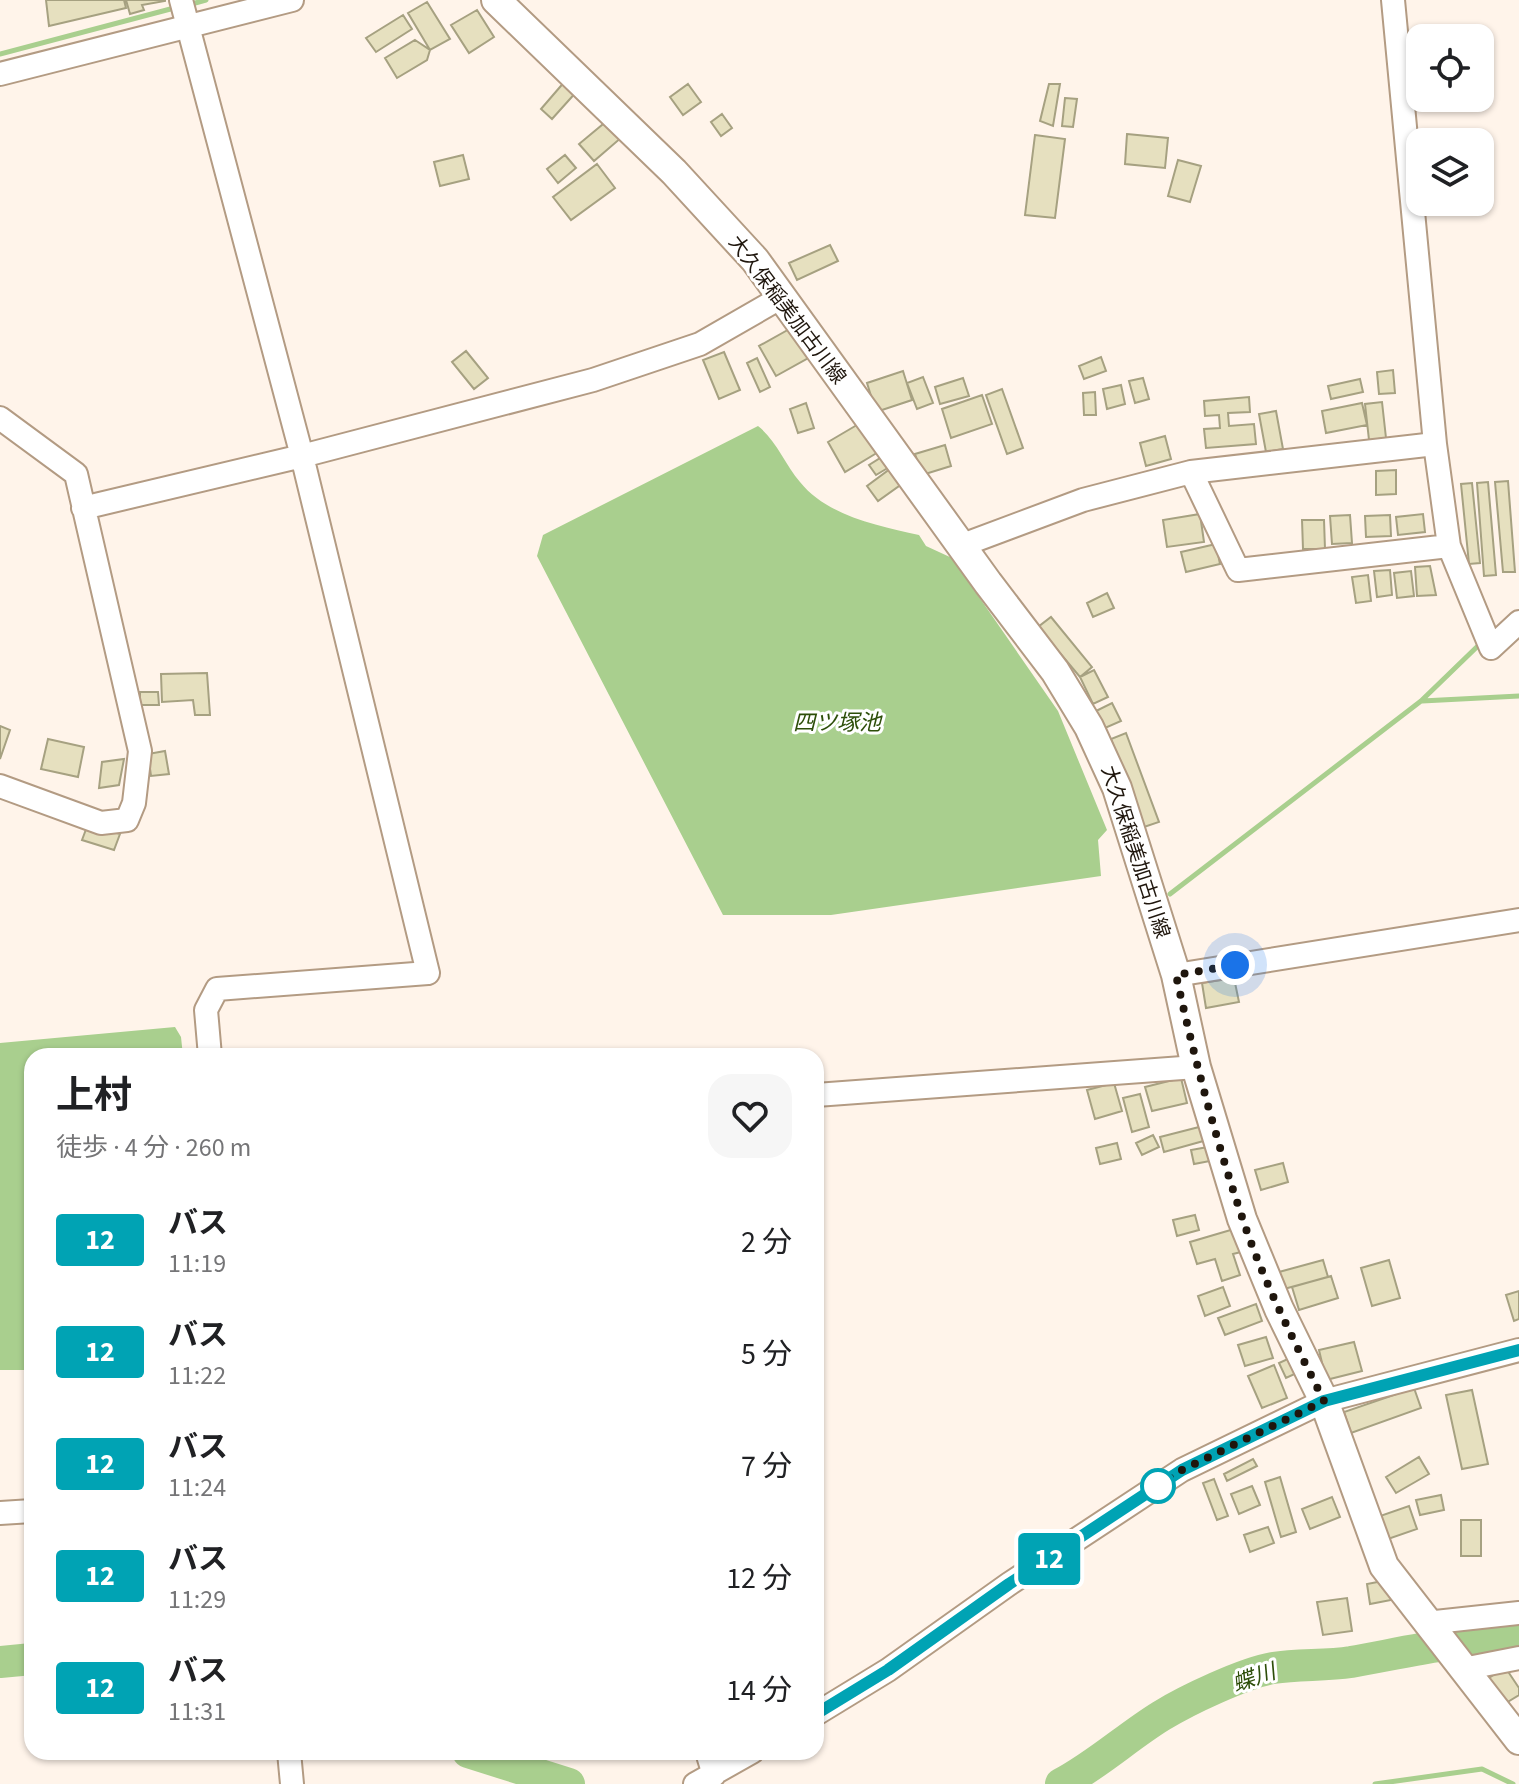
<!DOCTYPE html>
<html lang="ja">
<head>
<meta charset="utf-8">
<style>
	body { margin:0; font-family:"Source Sans 3","Noto Sans JP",sans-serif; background:#f6f6f6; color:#202124; height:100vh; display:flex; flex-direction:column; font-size:30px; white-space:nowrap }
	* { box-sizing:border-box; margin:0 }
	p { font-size:26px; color:#757577 }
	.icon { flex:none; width:44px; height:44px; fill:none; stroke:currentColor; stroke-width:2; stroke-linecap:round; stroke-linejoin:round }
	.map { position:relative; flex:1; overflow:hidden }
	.panel { position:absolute; left:24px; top:1048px; width:800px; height:712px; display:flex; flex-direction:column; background:#fff; border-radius:24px; box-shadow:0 2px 6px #0004 }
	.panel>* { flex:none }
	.badge { padding:0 16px; border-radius:6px; font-size:28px; line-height:52px }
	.controls { position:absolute; left:1406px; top:24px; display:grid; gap:16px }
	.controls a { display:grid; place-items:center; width:88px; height:88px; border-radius:16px; background:#fff; box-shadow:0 2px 6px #0004; font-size:40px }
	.you { position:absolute; width:40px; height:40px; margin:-20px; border:6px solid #fff; border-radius:50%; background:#1a73e8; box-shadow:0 0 0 12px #1a73e833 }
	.map>.badge { position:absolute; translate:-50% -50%; box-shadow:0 0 0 4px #fff }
	.round { display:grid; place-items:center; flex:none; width:84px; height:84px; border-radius:24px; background:#f6f6f6 }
	.overview { display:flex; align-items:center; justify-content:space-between; height:136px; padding:0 32px }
	h1 { font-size:38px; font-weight:700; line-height:60px }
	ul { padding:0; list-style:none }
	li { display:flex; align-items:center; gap:24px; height:112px; padding:0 32px }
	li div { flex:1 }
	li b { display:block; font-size:30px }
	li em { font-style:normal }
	li .badge { min-width:88px; font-weight:700; text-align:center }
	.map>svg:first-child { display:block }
	.water { fill:#a9cf8e }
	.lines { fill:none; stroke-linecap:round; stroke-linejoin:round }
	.stream { stroke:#a9cf8e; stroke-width:5 }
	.river { stroke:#a9cf8e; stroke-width:32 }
	.building { fill:#e6e0bf; stroke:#a6a181; stroke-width:2 }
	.minor-casing { stroke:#b39b83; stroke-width:26 }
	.major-casing { stroke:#b39b83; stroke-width:32 }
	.minor { stroke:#fff; stroke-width:22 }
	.major { stroke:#fff; stroke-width:28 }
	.line-casing { stroke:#fff; stroke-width:18 }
	.line { stroke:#00a3b4; stroke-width:12 }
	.walk { stroke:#1f160d; stroke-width:8; stroke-dasharray:0 14.4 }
	.stop-dot { fill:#fff; stroke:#00a3b4; stroke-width:4 }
	.labels { text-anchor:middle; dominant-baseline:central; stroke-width:6; stroke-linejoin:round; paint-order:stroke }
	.street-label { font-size:20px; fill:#1f160d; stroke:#fff }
	.water-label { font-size:22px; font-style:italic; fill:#2d4e09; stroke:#fff }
</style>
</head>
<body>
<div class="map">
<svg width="1519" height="1784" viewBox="0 0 1519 1784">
	<rect width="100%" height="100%" fill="#fff4ea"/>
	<path class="water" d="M758 426C776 440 785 464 800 482 827 516 879 526 919 535L926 546 952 558 1058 711 1107 830 1098 840 1101 876 831 915H723L537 556 543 535Z
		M175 1027 181 1037 183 1056H32V1370H0V1043Z"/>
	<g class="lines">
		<path class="stream" d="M188 5 206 0
			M0 54 178 7
			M1422 701 1519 696
			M1170 894 1421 701 1483 641
			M1375 1784 1482 1769 1513 1784"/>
		<path class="river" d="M0 1662 32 1659
			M468 1752 569 1784
			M1061 1784C1097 1765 1127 1737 1161 1716 1187 1700 1244 1673 1273 1668 1299 1664 1325 1666 1351 1662 1407 1652 1462 1639 1519 1638"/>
	</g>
	<path class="building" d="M46 0H124L126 8 49 26Z
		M126 0H165V1L142 5 144 10 130 14Z
		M427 2 450 39 430 50 408 13Z
		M477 10 494 37 469 53 451 25Z
		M403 15 412 29 376 52 366 38Z
		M415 40 430 50 427 60 397 78 385 58Z
		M566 80 578 90 552 119 541 109Z
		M688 84 701 102 683 115 670 97Z
		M1049 84H1060L1053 126 1040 121Z
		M1065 98 1077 99 1073 127 1062 126Z
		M722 114 732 128 721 136 711 122Z
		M608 120 622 137 594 161 579 144Z
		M1127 134 1168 138 1165 168 1125 164Z
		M1035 135 1065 139 1055 218 1025 215Z
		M463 155 469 179 440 186 434 162Z
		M565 155 576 168 558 183 547 169Z
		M1178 160 1201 166 1190 202 1168 196Z
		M597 164 615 188 571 220 553 197Z
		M830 245 838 261 797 280 789 263Z
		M793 327 810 357 776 376 759 346Z
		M466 351 488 378 474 389 452 362Z
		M724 352 740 390 719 399 703 360Z
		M1101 357 1106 371 1084 379 1079 366Z
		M757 358 770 387 760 392 747 363Z
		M1393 370 1395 393 1379 394 1377 372Z
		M903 371 912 400 876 412 867 383Z
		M923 377 933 403 917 409 907 383Z
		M963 378 969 396 940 404 935 387Z
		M1143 378 1149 399 1135 403 1129 381Z
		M1360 379 1363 392 1331 399 1328 386Z
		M1121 385 1125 404 1107 409 1103 389Z
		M1002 389 1023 448 1007 454 986 395Z
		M1095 392 1096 415H1084L1083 393Z
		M982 395 992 424 951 438 942 409Z
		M1249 397 1250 412 1228 413 1229 426 1254 424 1256 444 1206 448 1204 429 1220 428 1219 415 1205 416 1204 401Z
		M1382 402 1386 438 1369 440 1365 404Z
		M806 403 814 428 798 433 790 409Z
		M1362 403 1367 425 1326 433 1322 411Z
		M1276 411 1283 449 1266 452 1259 414Z
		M862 422 880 451 845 472 828 442Z
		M1165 436 1171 459 1146 466 1140 443Z
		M945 445 951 466 922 475 915 454Z
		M885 455 891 466 876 475 869 465Z
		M894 466 906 481 878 501 867 486Z
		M1396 470V494L1376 495V471Z
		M1508 481 1515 572H1503L1495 482Z
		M1488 482 1496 575 1484 576 1477 483Z
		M1472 483 1480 563 1469 564 1461 484Z
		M1200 514 1204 542 1167 547 1163 520Z
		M1423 514 1425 532 1398 535 1396 517Z
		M1350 515 1352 543 1332 544 1330 516Z
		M1390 515 1391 536 1366 537 1365 516Z
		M1302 520H1324L1325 549H1303Z
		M1216 544 1220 564 1186 572 1181 552Z
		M1430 566 1436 595 1417 596 1415 567Z
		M1390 570 1392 595 1377 597 1374 571Z
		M1411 571 1414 596 1397 598 1394 573Z
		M1368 575 1371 601 1356 603 1352 577Z
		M1107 593 1114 608 1093 617 1087 603Z
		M1051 617 1092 667 1080 677 1038 627Z
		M1094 670 1108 697 1093 704 1080 677Z
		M207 673 210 715H195L193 700 162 702 161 674Z
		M140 692H158L159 705H140Z
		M1112 703 1121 721 1105 728 1096 711Z
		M0 726 10 730 0 759Z
		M1126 733 1159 822 1144 827 1111 739Z
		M48 739 84 747 78 777 41 769Z
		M165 751 169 774 151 776 148 754Z
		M124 759 119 785 99 788 102 762Z
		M88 824 120 834 114 850 82 840Z
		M1234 978 1239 1002 1206 1008 1202 983Z
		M1181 1078 1187 1103 1152 1111 1145 1087Z
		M1114 1083 1122 1111 1095 1119 1087 1090Z
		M1140 1094 1149 1127 1132 1132 1123 1098Z
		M1203 1126 1207 1140 1164 1152 1160 1137Z
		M1153 1135 1159 1147 1142 1155 1136 1143Z
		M1117 1143 1121 1159 1100 1164 1096 1148Z
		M1208 1147 1210 1161 1194 1164 1191 1150Z
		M1283 1163 1288 1182 1261 1190 1255 1170Z
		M1195 1215 1199 1230 1177 1236 1173 1220Z
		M1234 1229 1241 1252 1233 1254 1240 1275 1222 1281 1215 1259 1197 1264 1190 1242Z
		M1323 1260 1328 1277 1284 1289 1279 1272Z
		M1389 1260 1400 1298 1372 1306 1361 1268Z
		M1331 1276 1338 1298 1299 1310 1292 1287Z
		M1223 1287 1230 1306 1205 1316 1198 1296Z
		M1519 1291V1319L1514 1321 1506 1295Z
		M1256 1304 1262 1321 1225 1335 1218 1318Z
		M1266 1337 1273 1358 1245 1366 1238 1345Z
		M1354 1342 1362 1371 1326 1380 1319 1350Z
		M1292 1357 1299 1372 1286 1378 1279 1363Z
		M1274 1365 1287 1398 1262 1408 1248 1376Z
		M1414 1388 1421 1408 1351 1433 1344 1412Z
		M1472 1390 1488 1464 1462 1469 1446 1395Z
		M1419 1457 1429 1474 1396 1493 1386 1477Z
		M1253 1459 1257 1466 1227 1481 1224 1474Z
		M1280 1477 1296 1532 1281 1537 1265 1482Z
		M1214 1479 1228 1516 1217 1520 1203 1483Z
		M1252 1486 1260 1505 1239 1514 1231 1494Z
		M1441 1495 1444 1510 1420 1515 1416 1500Z
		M1332 1497 1340 1517 1310 1529 1302 1509Z
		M1409 1506 1417 1529 1388 1539 1380 1516Z
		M1461 1520H1481V1556H1461Z
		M1268 1527 1274 1543 1250 1552 1244 1535Z
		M1388 1580 1391 1600 1370 1604 1367 1584Z
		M1347 1598 1352 1631 1323 1635 1317 1602Z
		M1505 1667 1519 1688V1695L1506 1703 1489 1678Z"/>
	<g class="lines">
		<g class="minor-casing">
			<path id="minor" d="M181 0 302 456 428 973 217 989 206 1010 210 1056
				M1393 0 1435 444 1449 546 1491 648 1519 622
				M0 74 292 0
				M0 418 76 474 140 751 134 803 127 820 101 823 0 786
				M1191 472 1238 570 1449 546
				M83 508 302 456 593 380 700 344 780 298
				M960 546 1083 500 1191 472 1435 444
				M1176 975 1519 920
				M816 1095 1196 1067
				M0 1513 32 1511
				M1426 1623 1519 1613
				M1463 1669 1519 1658
				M816 1714 888 1670 1009 1584 1182 1470 1324 1401 1519 1350
				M289 1752 292 1784
				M707 1752 714 1775
				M695 1784 752 1752"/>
		</g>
		<g class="major-casing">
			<path id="major" d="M496 0 674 172 755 260 988 583 1055 671 1089 727 1117 788 1176 975 1196 1067 1242 1219 1279 1309 1324 1401 1384 1566 1519 1740"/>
		</g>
		<use href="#minor" class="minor"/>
		<use href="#major" class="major"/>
	</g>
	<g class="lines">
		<g class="line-casing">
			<path id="line" d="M816 1714 888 1670 1009 1584 1182 1470 1324 1401 1519 1350"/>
		</g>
		<use href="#line" class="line"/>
		<path class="walk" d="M1158 1486 1182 1470 1324 1401C1294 1341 1263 1281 1242 1217 1215 1137 1194 1057 1176 975L1235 965"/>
	</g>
	<circle class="stop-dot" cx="1158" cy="1486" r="16"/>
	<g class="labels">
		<g class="street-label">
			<text transform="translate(787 310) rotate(53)">大久保稲美加古川線</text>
			<text transform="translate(1135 852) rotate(72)">大久保稲美加古川線</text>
		</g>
		<g class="water-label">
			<text x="837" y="723">四ツ塚池</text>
			<text transform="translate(1254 1678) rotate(-19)">蝶川</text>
		</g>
	</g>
</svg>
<div class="controls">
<a><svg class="icon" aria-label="locate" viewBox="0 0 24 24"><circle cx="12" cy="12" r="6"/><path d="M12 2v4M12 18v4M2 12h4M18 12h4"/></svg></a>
<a><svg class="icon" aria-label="layers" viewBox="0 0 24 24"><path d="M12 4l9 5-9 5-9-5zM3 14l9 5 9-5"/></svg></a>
</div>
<div class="you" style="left:1235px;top:965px"></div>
<b class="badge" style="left:1049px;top:1559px;background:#00a3b4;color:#fff">12</b>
<section class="panel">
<div class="overview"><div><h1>上村</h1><p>徒歩 · 4 分 · 260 m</p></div><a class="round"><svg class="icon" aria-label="heart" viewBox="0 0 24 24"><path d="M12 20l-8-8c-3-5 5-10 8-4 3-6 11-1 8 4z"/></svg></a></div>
<ul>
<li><span class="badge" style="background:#00a3b4;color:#fff">12</span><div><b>バス</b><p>11:19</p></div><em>2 分</em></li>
<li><span class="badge" style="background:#00a3b4;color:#fff">12</span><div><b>バス</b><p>11:22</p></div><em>5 分</em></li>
<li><span class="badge" style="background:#00a3b4;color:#fff">12</span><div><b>バス</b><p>11:24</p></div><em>7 分</em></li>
<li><span class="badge" style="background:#00a3b4;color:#fff">12</span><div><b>バス</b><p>11:29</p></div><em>12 分</em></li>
<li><span class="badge" style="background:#00a3b4;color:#fff">12</span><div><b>バス</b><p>11:31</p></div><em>14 分</em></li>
</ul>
</section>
</div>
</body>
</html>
